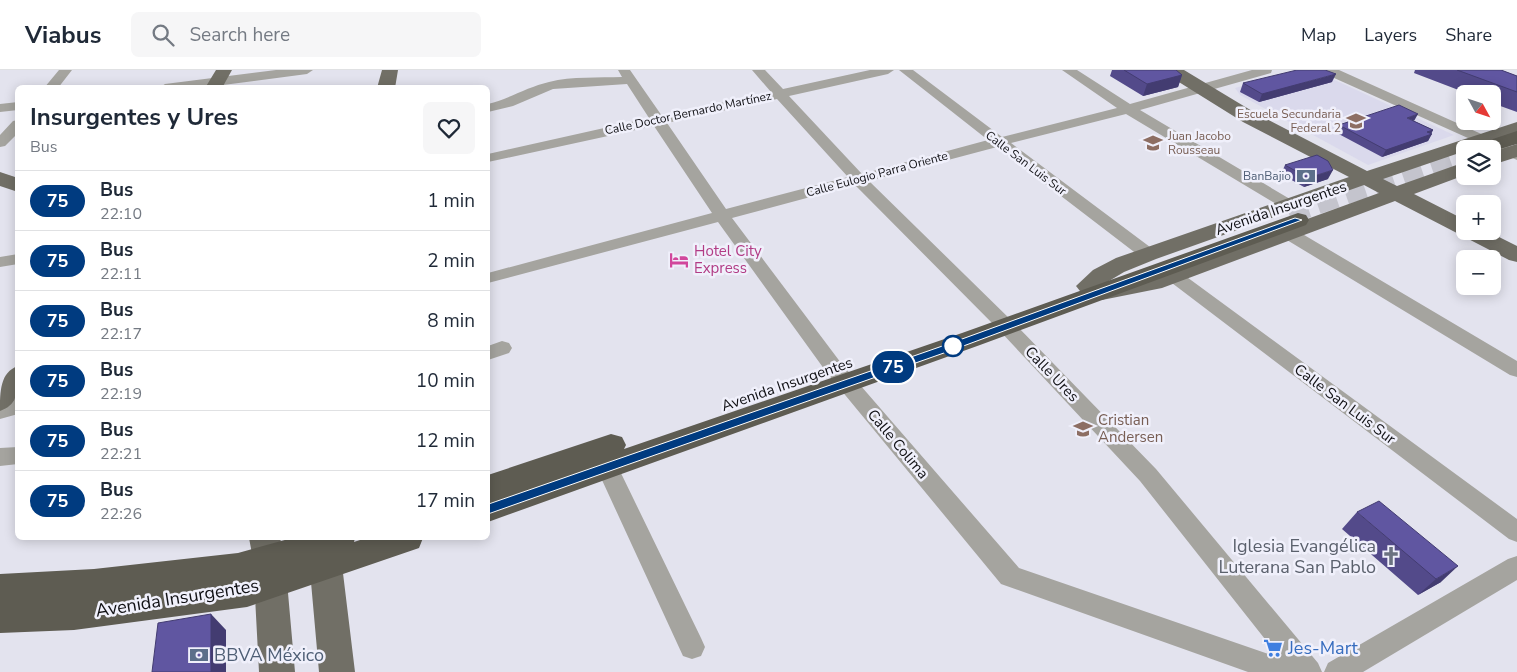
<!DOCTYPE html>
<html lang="en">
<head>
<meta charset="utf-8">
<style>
	body { margin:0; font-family:"Nunito Sans",sans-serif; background:#f6f6f7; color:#1f2937; height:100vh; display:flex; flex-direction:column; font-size:19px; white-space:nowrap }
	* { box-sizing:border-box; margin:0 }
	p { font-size:16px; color:#747a83 }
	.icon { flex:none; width:28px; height:28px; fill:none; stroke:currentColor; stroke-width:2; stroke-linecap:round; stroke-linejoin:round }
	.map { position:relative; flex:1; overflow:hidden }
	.details { position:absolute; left:15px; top:15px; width:475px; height:455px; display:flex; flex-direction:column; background:#fff; border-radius:8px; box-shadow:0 2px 12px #0003 }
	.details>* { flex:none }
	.badge { padding:0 10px; border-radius:16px; font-size:18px; line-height:32px }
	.needle { width:32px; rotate:130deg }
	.tools { position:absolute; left:1456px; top:15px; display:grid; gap:10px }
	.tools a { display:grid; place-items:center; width:45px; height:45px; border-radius:8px; background:#fff; box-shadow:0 2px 12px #0003; font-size:25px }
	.map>.badge { position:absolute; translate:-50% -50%; box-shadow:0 0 0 2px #fff }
	.round { display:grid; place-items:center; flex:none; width:52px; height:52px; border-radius:8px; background:#f6f6f7 }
	.headline { display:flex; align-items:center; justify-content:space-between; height:85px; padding:0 15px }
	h1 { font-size:24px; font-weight:700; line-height:38px }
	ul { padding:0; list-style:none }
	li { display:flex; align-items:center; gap:15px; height:60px; padding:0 15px; border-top:1px solid #e0e1e3 }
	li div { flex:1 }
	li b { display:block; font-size:19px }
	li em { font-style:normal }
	li .badge { min-width:55px; font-weight:700; text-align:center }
	header { display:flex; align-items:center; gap:30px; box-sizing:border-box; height:70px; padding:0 25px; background:#fff; border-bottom:1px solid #e0e1e3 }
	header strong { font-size:24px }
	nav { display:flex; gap:28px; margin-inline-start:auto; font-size:18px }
	.search { width:350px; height:45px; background:#f6f6f7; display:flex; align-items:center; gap:12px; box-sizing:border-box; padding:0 18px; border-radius:8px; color:#747a83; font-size:19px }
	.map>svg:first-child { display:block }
	.built { fill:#dad9ec }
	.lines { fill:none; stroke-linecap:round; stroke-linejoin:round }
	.highway-tunnel { stroke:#c4c4cd; stroke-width:20; stroke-dasharray:20 10; stroke-linecap:butt }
	.minor { fill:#a5a49f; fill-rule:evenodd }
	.major { fill:#716f66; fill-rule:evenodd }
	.highway { fill:#5e5c52; fill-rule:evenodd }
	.wall { fill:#534a8a }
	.shaded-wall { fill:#433c71 }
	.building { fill:#6056a1; stroke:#433c71 }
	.line { fill:#003b80; stroke:#fff }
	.stop-dot { fill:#fff; stroke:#003b80; stroke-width:2.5 }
	.labels { text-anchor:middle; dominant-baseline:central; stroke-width:5; stroke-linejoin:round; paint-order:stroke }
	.far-street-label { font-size:12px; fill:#111115; stroke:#f0f0fb }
	.far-education-label { font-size:12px; fill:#785e54; stroke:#f0f0fb; text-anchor:end }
	.far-service-label { font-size:12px; fill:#4e5e75; stroke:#f0f0fb; text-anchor:end }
	.street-label { font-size:15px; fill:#111115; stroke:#f0f0fb }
	.hotel-label { font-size:15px; fill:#b23c85; stroke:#f0f0fb; text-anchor:start }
	.education-label { font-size:15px; fill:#785e54; stroke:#f0f0fb; text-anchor:start }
	.near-worship-label { font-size:18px; fill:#5b616d; stroke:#f0f0fb; text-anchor:end }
	.near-street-label { font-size:18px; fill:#111115; stroke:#f0f0fb }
	.near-shop-label { font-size:18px; fill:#366cbe; stroke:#f0f0fb; text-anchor:start }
	.near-service-label { font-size:18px; fill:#4e5e75; stroke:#f0f0fb; text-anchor:start }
</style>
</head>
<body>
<header>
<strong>Viabus</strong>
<div class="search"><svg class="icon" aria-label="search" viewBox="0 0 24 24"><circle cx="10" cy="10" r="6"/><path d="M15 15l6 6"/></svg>Search here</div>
<nav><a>Map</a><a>Layers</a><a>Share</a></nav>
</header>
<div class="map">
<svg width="1517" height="602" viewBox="0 0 1517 602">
	<rect width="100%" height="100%" fill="#e3e3ee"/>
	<path class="built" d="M1296 0H1313L1454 65 1368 95 1240 25 1235 18Z"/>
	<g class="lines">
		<path class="highway-tunnel" d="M1289 144 1465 84"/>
		<path class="minor" d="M59 0H72L58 18H44Z
			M276 0H313L307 4 200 18H159L165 14Z
			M618 0H630L662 46 771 22 752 0H765L783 19 870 0H894L888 4 789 26 862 104 988 70 899 0H913L1002 67 1117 38 1062 0H1077L1130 34 1252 0H1272L1271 3 1140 40 1295 132 1297 135 1295 138H1283L1126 44 1011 73 1154 180 1157 184 1154 188 1148 189 1142 188 997 77 869 111 1013 252 1156 399 1318 593 1322 602H1248L1001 514 827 303 718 152 488 213V203L712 143 654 56 488 92V84L649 48 627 14 553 19 513 36 488 42V34C509 29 527 17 549 12 572 6 599 8 622 7ZM777 29 848 107 726 139 667 53ZM855 115 999 260 1140 411 1280 588 1019 498 841 293 732 148Z
			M1322 0H1339L1517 80V90L1323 3Z
			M18 32V40L0 42V34Z
			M18 50V63L5 76 0 77V65L13 51Z
			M1288 158 1294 159 1517 291V307L1510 305 1282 167 1280 163 1282 159Z
			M18 184V194L0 197V187Z
			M1174 200 1180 202 1517 449V472L1509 469 1168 210 1165 206 1168 202Z
			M502 271 509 273 512 278 509 283 488 290V276Z
			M18 328V344L0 349V333Z
			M18 377V394L0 396V378Z
			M607 388 615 391 618 397 701 568 705 577 701 586 692 589 683 586 596 397 599 391Z
			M1517 486V510L1363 602H1324L1328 593 1508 489Z"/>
		<path class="major" d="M216 0H232L222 18H205Z
			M382 0H398L395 18H377Z
			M1164 0H1184L1257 44 1367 101 1517 52V64L1473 79H1465V81L1383 109 1397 116 1465 92V105L1414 124 1465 150V161H1487L1517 176V192L1509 190 1395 131 1162 218 1102 230 1094 227 1091 223 1080 221 1076 216 1093 200 1116 188 1349 107 1243 52 1166 4ZM1364 115 1379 123 1150 206 1104 214 1124 202 1156 189Z
			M1517 74V87L1492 95V82Z
			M0 102 18 108V122L0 116Z
			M18 296C18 315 21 334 0 341 0 322 0 302 18 296Z
			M249 468H280L285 489 295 602H259L253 489Z
			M287 468H317L337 485 342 495 355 602H319L310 501 294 488Z"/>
		<path class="highway" d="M1517 61V74L1500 79 1493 77 1490 73 1493 69Z
			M1298 143 1306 145 1309 150 1306 155 980 275 488 452V405L611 364 622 367 626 375 624 379 962 263Z
			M292 468H355L354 472 366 468H423L419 478 247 537 74 560 0 563V504L94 499 238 483Z"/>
	</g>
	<path class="wall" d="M1112 0H1176L1182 5 1178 17 1143 26 1110 6Z
		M1415 0H1501L1517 6V42L1492 33V24H1469L1414 3Z
		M1332 12 1259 32 1240 22 1243 13Z
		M1414 51 1433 60 1428 71 1382 87 1335 62 1339 55Z
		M1285 95 1328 109 1304 117 1281 104Z
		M1357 442 1441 512 1418 525 1342 459Z"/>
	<path class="shaded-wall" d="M1336 4 1332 12 1259 32 1262 24Z
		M1182 5 1178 17 1143 26 1147 14Z
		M1418 44 1414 51 1407 48Z
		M1433 60 1430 65 1432 64 1428 71 1382 87 1386 80Z
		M1333 100 1328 109 1304 117 1308 108Z
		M1458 496 1441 512 1418 525 1436 509Z
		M211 544 226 560V602H211Z"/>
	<path class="building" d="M1124 0H1176L1182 5 1147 14Z
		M1297 0H1325L1336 4 1262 24 1243 13Z
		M1457 0H1501L1517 6V22Z
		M1399 35 1418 44 1407 48 1433 60 1427 62 1432 64 1386 80 1339 55Z
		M1317 85 1328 91 1333 100 1308 108 1285 95Z
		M1379 431 1458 496 1436 509 1357 442Z
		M211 544V602H152L158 553Z"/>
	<path class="line" d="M1295 148 1302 150 958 278 488 444 482 439 483 436 951 273Z"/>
	<defs>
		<g id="school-bare" transform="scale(1.5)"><path d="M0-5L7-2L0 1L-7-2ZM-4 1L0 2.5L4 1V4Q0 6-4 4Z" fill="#8d6e63" stroke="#f0f0fb" stroke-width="2.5" paint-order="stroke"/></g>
		<g id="bank-bare" transform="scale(1.5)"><path d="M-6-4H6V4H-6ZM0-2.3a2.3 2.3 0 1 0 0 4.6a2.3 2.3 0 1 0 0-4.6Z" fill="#5c6f8a" stroke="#f0f0fb" stroke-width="2.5" paint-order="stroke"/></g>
		<g id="hotel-bare" transform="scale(1.5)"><path d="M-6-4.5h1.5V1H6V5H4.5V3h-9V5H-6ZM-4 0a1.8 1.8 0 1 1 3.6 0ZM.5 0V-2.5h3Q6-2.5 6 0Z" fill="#d1479c" stroke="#f0f0fb" stroke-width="2.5" paint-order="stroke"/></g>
		<g id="church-bare" transform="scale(1.5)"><path d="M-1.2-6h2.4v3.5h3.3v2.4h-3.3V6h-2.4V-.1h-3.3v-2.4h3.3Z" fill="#6b7280" stroke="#f0f0fb" stroke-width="2.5" paint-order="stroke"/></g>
		<g id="supermarket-bare" transform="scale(1.5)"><path d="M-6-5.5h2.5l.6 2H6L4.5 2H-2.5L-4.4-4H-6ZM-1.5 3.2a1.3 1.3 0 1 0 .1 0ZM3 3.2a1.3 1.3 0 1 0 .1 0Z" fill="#3f7fe0" stroke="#f0f0fb" stroke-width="2.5" paint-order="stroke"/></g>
	</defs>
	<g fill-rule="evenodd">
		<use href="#school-bare" x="1356" y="51"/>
		<use href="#school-bare" x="1153" y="73"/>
		<use href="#bank-bare" x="1306" y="106"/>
		<use href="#hotel-bare" x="679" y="190"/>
		<use href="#school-bare" x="1083" y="359"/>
		<use href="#church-bare" x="1391" y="486"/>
		<use href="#supermarket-bare" x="1273" y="578"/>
		<use href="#bank-bare" x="199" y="585"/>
	</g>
	<circle class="stop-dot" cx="953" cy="276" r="10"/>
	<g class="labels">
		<g class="far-street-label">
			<text transform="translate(688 43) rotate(-12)">Calle Doctor Bernardo Martínez</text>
			<text transform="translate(1026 93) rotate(37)">Calle San Luis Sur</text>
			<text transform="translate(877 104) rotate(-15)">Calle Eulogio Parra Oriente</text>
		</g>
		<g class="far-education-label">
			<text x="1341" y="44">Escuela Secundaria<tspan x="1341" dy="14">Federal 2</tspan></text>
			<text x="1168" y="66" text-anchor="start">Juan Jacobo<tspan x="1168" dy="14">Rousseau</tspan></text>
		</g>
		<g class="far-service-label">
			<text x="1291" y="106">BanBajio</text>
		</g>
		<g class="street-label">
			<text transform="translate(1281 138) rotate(-19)">Avenida Insurgentes</text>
			<text transform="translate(1052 304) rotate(46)">Calle Ures</text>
			<text transform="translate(787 314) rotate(-19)">Avenida Insurgentes</text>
			<text transform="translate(1345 334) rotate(37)">Calle San Luis Sur</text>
			<text transform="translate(898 374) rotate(50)">Calle Colima</text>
		</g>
		<g class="hotel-label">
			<text x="694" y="181">Hotel City<tspan x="694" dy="17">Express</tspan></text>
		</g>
		<g class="education-label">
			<text x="1098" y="350">Cristian<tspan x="1098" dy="17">Andersen</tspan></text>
		</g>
		<g class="near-worship-label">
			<text x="1376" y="476">Iglesia Evangélica<tspan x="1376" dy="21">Luterana San Pablo</tspan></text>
		</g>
		<g class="near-street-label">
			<text transform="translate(177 528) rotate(-9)">Avenida Insurgentes</text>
		</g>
		<g class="near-shop-label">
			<text x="1288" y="578">Jes-Mart</text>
		</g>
		<g class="near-service-label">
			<text x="214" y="585">BBVA México</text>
		</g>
	</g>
</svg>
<div class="tools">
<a><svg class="needle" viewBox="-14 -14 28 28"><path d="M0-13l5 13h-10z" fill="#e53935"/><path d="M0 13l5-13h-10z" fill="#747a83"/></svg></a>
<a><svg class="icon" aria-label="layers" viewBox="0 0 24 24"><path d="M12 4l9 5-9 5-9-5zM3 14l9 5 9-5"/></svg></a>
<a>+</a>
<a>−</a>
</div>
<b class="badge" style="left:893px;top:297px;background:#003b80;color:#fff">75</b>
<section class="details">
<div class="headline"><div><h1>Insurgentes y Ures</h1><p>Bus</p></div><a class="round"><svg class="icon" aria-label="heart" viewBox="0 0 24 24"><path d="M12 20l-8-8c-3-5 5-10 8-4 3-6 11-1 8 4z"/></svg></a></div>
<ul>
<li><span class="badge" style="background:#003b80;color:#fff">75</span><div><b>Bus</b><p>22:10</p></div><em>1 min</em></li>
<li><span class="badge" style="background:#003b80;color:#fff">75</span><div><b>Bus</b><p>22:11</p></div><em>2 min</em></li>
<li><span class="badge" style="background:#003b80;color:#fff">75</span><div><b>Bus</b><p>22:17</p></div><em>8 min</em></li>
<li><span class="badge" style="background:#003b80;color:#fff">75</span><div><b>Bus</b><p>22:19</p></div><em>10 min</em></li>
<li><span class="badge" style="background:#003b80;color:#fff">75</span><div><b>Bus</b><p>22:21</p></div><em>12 min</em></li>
<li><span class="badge" style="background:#003b80;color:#fff">75</span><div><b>Bus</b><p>22:26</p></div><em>17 min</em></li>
</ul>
</section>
</div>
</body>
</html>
